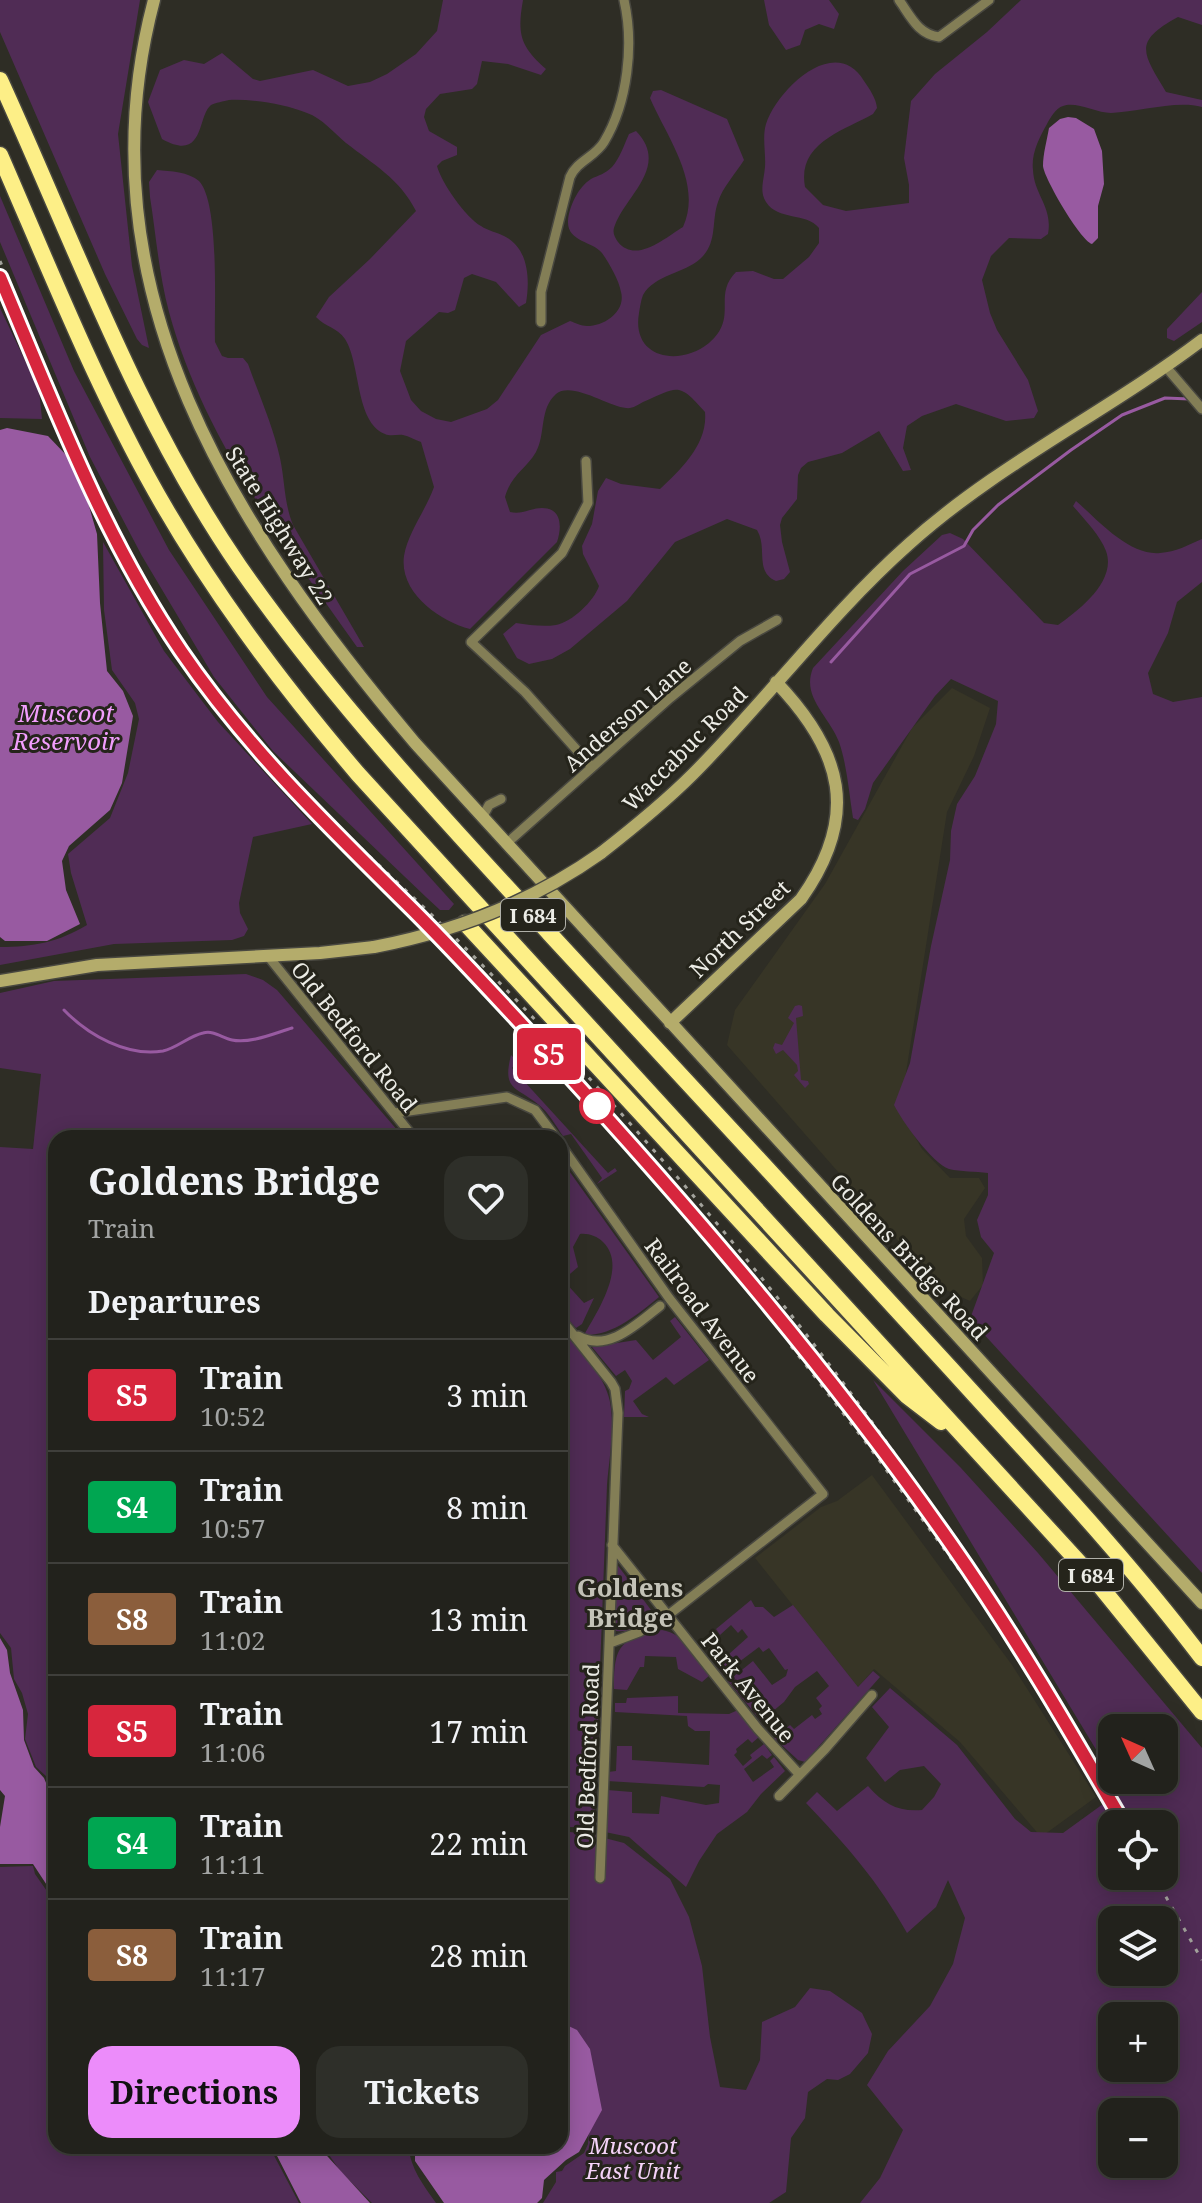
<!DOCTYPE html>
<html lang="en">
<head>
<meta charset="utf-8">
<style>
	body { margin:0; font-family:"Noto Serif",serif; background:#2e2f29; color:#f1f3f6; height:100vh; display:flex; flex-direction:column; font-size:30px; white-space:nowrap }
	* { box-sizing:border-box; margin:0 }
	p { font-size:26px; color:#a2a4a3 }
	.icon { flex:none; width:44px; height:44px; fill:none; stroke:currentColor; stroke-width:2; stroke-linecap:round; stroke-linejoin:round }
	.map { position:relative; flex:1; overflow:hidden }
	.sheet { position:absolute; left:48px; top:1130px; width:520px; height:1024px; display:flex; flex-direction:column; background:#22221c; border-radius:24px; box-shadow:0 4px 20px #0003,0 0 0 2px #3f3f3b }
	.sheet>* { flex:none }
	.badge { padding:0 16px; border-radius:6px; font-size:28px; line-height:52px }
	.needle { width:52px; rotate:315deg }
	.tools { position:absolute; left:1098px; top:1714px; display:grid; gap:16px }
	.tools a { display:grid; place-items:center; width:80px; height:80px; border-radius:16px; background:#22221c; box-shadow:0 4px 20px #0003,0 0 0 2px #3f3f3b; font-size:40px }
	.map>.badge { position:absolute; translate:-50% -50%; box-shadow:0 0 0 4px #fff }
	h2 { padding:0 40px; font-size:30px; line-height:72px }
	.round { display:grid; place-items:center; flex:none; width:84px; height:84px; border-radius:24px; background:#2e2f29 }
	.summary { display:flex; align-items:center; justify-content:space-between; height:136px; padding:0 40px }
	h1 { font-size:38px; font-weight:700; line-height:60px }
	.button { display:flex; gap:16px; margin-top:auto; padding:16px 40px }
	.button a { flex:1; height:92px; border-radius:24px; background:#ec8cfa; color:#111; font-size:32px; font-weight:700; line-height:92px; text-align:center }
	.button a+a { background:#2e2f29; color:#f1f3f6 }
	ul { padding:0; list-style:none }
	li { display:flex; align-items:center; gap:24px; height:112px; padding:0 40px; border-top:2px solid #3f3f3b }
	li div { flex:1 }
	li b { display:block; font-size:30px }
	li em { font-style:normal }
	li .badge { min-width:88px; font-weight:700; text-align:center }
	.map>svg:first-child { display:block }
	.built { fill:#373526 }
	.green { fill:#502c55; fill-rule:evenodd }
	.water { fill:#985aa1 }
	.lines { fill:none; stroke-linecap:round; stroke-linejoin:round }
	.stream { stroke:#985aa1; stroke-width:3 }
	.minor-casing { stroke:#494840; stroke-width:12 }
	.secondary-casing { stroke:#494840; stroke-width:15 }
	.motorway-casing { stroke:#494840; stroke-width:19 }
	.minor { stroke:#837e56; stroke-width:9 }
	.secondary { stroke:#b4ac6b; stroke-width:12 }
	.motorway { stroke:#fdef87; stroke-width:16 }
	.rail { stroke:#a3a39c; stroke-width:3; stroke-dasharray:4 8; stroke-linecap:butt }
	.secondary-bridge-casing { stroke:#494840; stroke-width:15; stroke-linecap:butt }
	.secondary-bridge { stroke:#b4ac6b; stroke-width:12 }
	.line-casing { stroke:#fff; stroke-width:18 }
	.line { stroke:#d7263d; stroke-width:12 }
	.stop-dot { fill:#fff; stroke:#d7263d; stroke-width:4 }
	.labels { text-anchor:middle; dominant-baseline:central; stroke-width:6; stroke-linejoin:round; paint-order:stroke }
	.shield { fill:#25241b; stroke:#b0b0a9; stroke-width:2 }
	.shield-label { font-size:20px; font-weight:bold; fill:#ecece6 }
	.street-label { font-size:22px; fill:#ecece6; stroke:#25241b }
	.park-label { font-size:22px; font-style:italic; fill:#f5d3f9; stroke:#25241b }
	.water-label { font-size:24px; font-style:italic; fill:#f29efd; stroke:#25241b }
	.quarter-label { font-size:26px; font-weight:bold; fill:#c4c3b8; stroke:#25241b }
</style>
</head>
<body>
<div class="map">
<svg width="1202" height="2203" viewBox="0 0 1202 2203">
	<rect width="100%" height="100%" fill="#2e2d25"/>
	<path class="built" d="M952 688 990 708 974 756 947 812 900 1111 922 1149 950 1178H979L985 1188 964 1219 966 1236 982 1258 983 1285 970 1301 946 1290 902 1245 727 1045 735 1010 825 884 912 728Z
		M872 1475 1012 1665 1096 1797 1041 1837 960 1742 874 1669 858 1687 755 1558 821 1507 837 1501Z"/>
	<path class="green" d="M0 0H140L118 134 132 266 149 348 142 345 137 339 105 274 0 32Z
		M443 0H523C517 34 520 46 546 69L541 75 508 64 482 61 477 84 472 89 440 94 426 109 424 117 429 131 457 147V155L442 161 437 166C441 182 466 218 481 226 488 231 497 232 504 236 529 248 530 280 526 303L519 307 496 282 472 274 464 278 455 310 448 313 439 312 406 341 400 371 411 400 421 411 436 419 451 422 487 409 498 400 541 335 570 321C576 323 581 326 587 326 605 326 626 311 621 292 619 280 609 263 602 253 593 241 567 242 568 221 569 207 578 187 591 179 599 175 605 174 612 167 620 158 624 145 629 134L636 131C670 166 626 195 615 225 612 232 614 236 618 242 636 264 665 238 683 227 703 183 666 136 650 98L653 91 661 90 727 119 744 160C736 173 722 188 718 202 711 222 718 243 700 259 685 273 654 275 643 295 641 300 640 307 639 313 631 359 680 367 709 343 739 317 712 296 736 272L753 271 774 279H783L809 257 819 243V228C806 212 778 221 766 202 759 191 764 180 765 167 766 153 762 137 766 124 777 90 835 33 864 81 870 90 876 98 877 108L873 114C843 131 797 143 805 187L823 205 846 211 909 203V185L904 158 911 101 935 74 987 32 1021 0H1202V25L1178 17C1132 42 1143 53 1166 92L1202 100V107C1176 100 1139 112 1111 113 1096 113 1076 101 1063 106 1056 108 1050 118 1047 124 1039 138 1031 154 1033 170 1034 195 1053 207 1048 234L1041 239 1009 238 991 256 982 280 990 313 997 330 1028 380 1038 411 1034 418 1006 421 956 404 922 416 907 426 903 448 911 470 903 471 879 431 842 453 808 462 801 468 798 475 797 499 782 518 780 525 782 542 790 572 784 579 776 581C754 571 768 548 757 530L727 519 675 542 627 601 570 649 552 659 529 664 517 658 503 634 516 623C529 625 543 627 556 625 572 622 594 601 599 586L583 554 582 546 592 524 598 491 606 478 621 484 660 489C681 469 708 444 705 412 678 381 678 387 643 402 638 405 632 409 626 408 609 407 572 381 556 394 539 409 546 434 536 452 526 469 511 475 505 497L510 512C522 515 531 508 542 508 562 508 562 527 557 542L470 629C440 621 399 593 404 556 408 532 426 510 434 487L421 442C415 440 409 436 403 435 397 434 391 437 385 434 355 422 361 364 345 339 337 327 325 327 316 317L329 297 370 259 416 211C400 179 373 164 346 143 334 133 322 118 307 113 284 104 254 99 229 100 224 101 215 103 211 105 197 116 205 163 162 139L148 102 160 70 184 60 204 64 222 53 253 79 260 81 313 70 348 86 370 82 387 74 416 54 437 31Z
		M764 0H829L839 14 834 29 819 24 805 30 800 45 786 50 769 25Z
		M157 170C170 171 189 172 199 181 220 203 214 310 215 342L222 356 228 358H243L248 364C259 395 273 426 280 458 285 481 284 503 293 525L364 647H357C285 545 202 435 169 312 159 275 156 235 150 197L149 182Z
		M0 196 74 371 169 550 267 697 454 904 449 910H440L426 897 273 751 214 677 142 556 90 457 0 242Z
		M1202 292V322L1174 341 1167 338V329Z
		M0 308 39 390 42 419 0 418Z
		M1076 501C1098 520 1129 556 1160 553 1176 552 1188 545 1202 539V582L1177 602 1168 633 1148 673 1153 694 1173 702 1202 697V1573L970 1319 994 1253 981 1237 977 1220 988 1195V1173C975 1171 961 1172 949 1169 932 1163 902 1121 894 1105L910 1063 931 946 950 860 951 831 957 804 975 776 996 724 998 701 951 679 935 696 873 783 865 809 858 820 853 818C849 793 847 765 839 742 829 716 801 697 813 668L903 571 942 535 950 533 963 539 1044 623 1058 625C1079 610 1117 581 1106 551 1100 535 1084 519 1073 506Z
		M103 542 164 651 218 722 312 824 253 837 239 903 240 913 248 929 244 936 232 940 114 944 0 965V947C33 947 59 942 87 925L71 873 68 854 110 818 128 773 139 719 135 703 112 670 104 610Z
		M246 974 263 980 277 990 404 1138H56V1798L47 1777 36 1767 25 1739 28 1714 22 1693 14 1679 11 1648 0 1633V1147L33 1149 41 1074 0 1068V993L54 981Z
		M799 1005 802 1006 803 1016 796 1018 801 1080 808 1081 809 1084 805 1088 794 1075 798 1071 797 1065 783 1050 776 1054 773 1048 775 1043 782 1045 794 1023 788 1018 795 1006Z
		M511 1055 517 1061 512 1068 608 1173 615 1168 617 1171 597 1184 602 1178 571 1134 563 1136C556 1126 549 1113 539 1105 516 1086 502 1091 511 1055Z
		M562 1161 659 1297C638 1314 613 1336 584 1335 597 1312 628 1266 603 1242 597 1236 588 1233 580 1234L573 1247 578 1267 563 1280 584 1303 594 1298 582 1324 576 1328 560 1310V1216L570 1207 560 1190Z
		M675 1317 709 1360 674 1385 666 1377 633 1401 642 1414 649 1417H624L625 1391 629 1389 632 1381 625 1370 616 1376 592 1347 636 1340 653 1360 681 1337 670 1321Z
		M560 1328C577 1349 605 1374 610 1402 615 1428 609 1459 607 1485L594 1827H560Z
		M873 1380 961 1468 1038 1553 1202 1748V2203H860L880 2178 903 2130 867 2085 888 2051 930 2006 953 1964 965 1918 948 1880 936 1907 907 1933C878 1881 847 1846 806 1803L817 1792 837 1811 868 1786C884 1804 898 1812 922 1810L934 1797 941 1784 924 1766 900 1770 885 1782 866 1758 889 1727 872 1707 890 1688 957 1745 1015 1819 1031 1832 1063 1833 1121 1791 1114 1780H1164V1728H1112V1776ZM1112 1824H1164V1876H1112ZM1164 1920V1972H1112V1920ZM1112 2016H1164V2068H1112ZM1112 2112H1164V2164H1112Z
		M616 1563 654 1614C646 1626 630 1633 616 1631Z
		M751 1600 755 1607H763L774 1617 793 1605 858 1687 873 1671 880 1677 805 1762 798 1760 774 1738 790 1725 794 1729 812 1715 815 1719 822 1714 819 1709 822 1706 816 1698 829 1686 817 1671 795 1687 784 1702 761 1721 728 1681 753 1661 772 1685 786 1676 788 1669 785 1670 769 1648 763 1652 759 1647 723 1674 710 1657 722 1646 729 1654 748 1637 742 1629 738 1633 731 1625 720 1635 716 1629Z
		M662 1630C685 1634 697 1657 710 1675L702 1682 678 1669 676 1657 645 1656 644 1667H640L627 1690 614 1689C614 1646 619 1639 662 1630Z
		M678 1696V1713L729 1714 738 1710 759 1737 752 1743 748 1739 736 1749 737 1752 734 1755 743 1766 752 1758 750 1755 764 1744 772 1755 767 1759 762 1755 744 1769 753 1782 774 1767 770 1761 774 1757 785 1771 761 1794 747 1812 717 1834 699 1861 686 1887 629 1837 605 1832 607 1790 632 1792V1813L659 1814 661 1796 706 1805 719 1803 720 1785 708 1784 704 1787 607 1781 608 1772 616 1771 617 1746H632V1760L709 1765 710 1731H695L688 1726 687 1716 615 1712V1703H626L627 1698Z
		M560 1831 589 1834 624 1843 670 1879 689 1917 702 1966 710 2037 720 2087 746 2090 760 2060 762 2022 795 2007 810 1988 830 1991 862 2013 872 2034 868 2053 850 2074 838 2080 827 2079 808 2092 805 2118 791 2138 786 2192 769 2203H543L556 2182V2172L562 2171 565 2166 584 2153 588 2144 589 2125 567 2062 560 2022Z
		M33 1866 35 1874 56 1904V2146H269L299 2203H0V1867Z
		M323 2146H408C411 2169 423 2185 436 2203H372L340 2171Z"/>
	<path class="water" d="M1068 117 1076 118 1094 129 1102 151 1104 184 1098 206V238L1092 244C1080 240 1044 178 1043 166 1043 154 1047 140 1049 128L1060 119Z
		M7 428 48 436 69 458 85 492 97 534 100 603 107 671 123 691 133 716 122 783 110 810 69 846 62 861 66 890 80 924 47 941H5L0 937V430Z
		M0 1638 7 1650 10 1673 23 1710 24 1740 34 1767 44 1778 56 1807V1899L33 1864H0V1827L5 1796 0 1790Z
		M560 2022 577 2030 590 2049 602 2110 579 2152 566 2160 544 2180 542 2198 537 2203H444L415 2161V2146H560Z
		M272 2146H318L370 2203H301Z"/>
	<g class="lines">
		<path class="stream" d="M831 662 910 574 964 546 973 530 998 505 1071 450 1122 415 1165 398 1190 399
			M64 1010C88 1035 127 1057 163 1051 177 1048 189 1036 203 1033 214 1030 222 1038 232 1040 250 1044 275 1033 292 1028"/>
		<g class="minor-casing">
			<path id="minor" d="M899 0C911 17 918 34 939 37L989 0
				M541 322V292L570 177C577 161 595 157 604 142 628 102 634 44 624 0
				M1166 367 1202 409
				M586 461 588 503 562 553 471 642 525 692 592 767
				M482 818 489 805 501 799
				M506 844 670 698 740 641 777 620
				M268 956 414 1138
				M395 1113 507 1097 535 1110 556 1138
				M560 1144 669 1298 823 1494 667 1616 639 1632 610 1643
				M560 1318 611 1382 615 1389 618 1413 600 1878
				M578 1336C608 1353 637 1324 660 1306
				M612 1545 758 1729 799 1774
				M779 1796 825 1749 872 1695"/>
		</g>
		<g class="secondary-casing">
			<path id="secondary" d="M154 0C77 290 236 531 415 743L1202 1603
				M601 853C633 828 664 803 693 774 767 700 830 614 909 544 998 464 1107 412 1202 340
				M0 981 97 965 320 953 374 947
				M670 1023 801 899C860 816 843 752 776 682"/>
		</g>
		<g class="motorway-casing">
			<path id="motorway" d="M0 80C75 244 136 416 239 566 331 698 441 816 550 934 684 1079 819 1224 952 1370 1037 1464 1125 1556 1202 1658
				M0 155C47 263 91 373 147 476 206 584 279 681 358 774L1096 1581 1202 1712
				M465 923 827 1315 907 1396 941 1422"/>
		</g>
		<use href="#minor" class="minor"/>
		<use href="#secondary" class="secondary"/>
		<use href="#motorway" class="motorway"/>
		<path class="rail" d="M0 261C63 411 121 565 220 696 283 780 362 848 437 920 519 1000 596 1084 671 1170 847 1371 998 1592 1131 1824
			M468 967 618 1130 758 1293
			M791 1346 871 1449 996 1620
			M1154 1876 1202 1960"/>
		<g class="secondary-bridge-casing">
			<path id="secondary-bridge" d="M374 947C457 931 532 902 601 853"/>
		</g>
		<use href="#secondary-bridge" class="secondary-bridge"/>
	</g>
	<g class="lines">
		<g class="line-casing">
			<path id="line" d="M0 277C54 405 103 536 181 651 247 748 330 828 413 910 463 960 511 1013 559 1065 698 1217 833 1375 951 1544 1014 1634 1069 1729 1124 1824"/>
		</g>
		<use href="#line" class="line"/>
	</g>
	<circle class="stop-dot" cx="597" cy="1106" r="16"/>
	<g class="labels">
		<g class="shield">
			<rect x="501" y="899" width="64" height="32" rx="6"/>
			<rect x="1059" y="1559" width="64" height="32" rx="6"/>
		</g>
		<g class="shield-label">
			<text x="533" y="915">I 684</text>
			<text x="1091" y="1575">I 684</text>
		</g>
		<g class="street-label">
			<text transform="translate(280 525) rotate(58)">State Highway 22</text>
			<text transform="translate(627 714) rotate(-41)">Anderson Lane</text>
			<text transform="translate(684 748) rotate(-45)">Waccabuc Road</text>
			<text transform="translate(739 928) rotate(-44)">North Street</text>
			<text transform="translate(355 1036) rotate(51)">Old Bedford Road</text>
			<text transform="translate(910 1256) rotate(47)">Goldens Bridge Road</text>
			<text transform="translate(703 1310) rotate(53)">Railroad Avenue</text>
			<text transform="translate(749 1687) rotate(51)">Park Avenue</text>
			<text transform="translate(587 1756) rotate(-88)">Old Bedford Road</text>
		</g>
		<g class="park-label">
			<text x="633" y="2145">Muscoot<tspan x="633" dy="25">East Unit</tspan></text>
		</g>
		<g class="water-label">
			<text x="66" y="712">Muscoot<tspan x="66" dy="28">Reservoir</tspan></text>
		</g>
		<g class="quarter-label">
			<text x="630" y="1587">Goldens<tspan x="630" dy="30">Bridge</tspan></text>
		</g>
	</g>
</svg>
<div class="tools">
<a><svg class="needle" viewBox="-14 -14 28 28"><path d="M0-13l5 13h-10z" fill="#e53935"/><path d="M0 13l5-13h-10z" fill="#a2a4a3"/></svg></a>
<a><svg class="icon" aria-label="locate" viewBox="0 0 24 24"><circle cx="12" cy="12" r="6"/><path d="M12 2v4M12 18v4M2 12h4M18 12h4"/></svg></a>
<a><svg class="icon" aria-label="layers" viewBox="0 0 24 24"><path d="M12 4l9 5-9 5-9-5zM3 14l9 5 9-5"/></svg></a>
<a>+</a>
<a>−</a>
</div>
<b class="badge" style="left:549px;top:1054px;background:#d7263d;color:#fff">S5</b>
<section class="sheet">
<div class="summary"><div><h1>Goldens Bridge</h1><p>Train</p></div><a class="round"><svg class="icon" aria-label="heart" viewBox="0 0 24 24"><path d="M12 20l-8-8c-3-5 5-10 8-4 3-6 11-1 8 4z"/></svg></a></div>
<h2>Departures</h2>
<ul>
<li><span class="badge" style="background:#d7263d;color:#fff">S5</span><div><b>Train</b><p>10:52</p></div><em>3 min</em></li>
<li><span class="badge" style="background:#00a651;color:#fff">S4</span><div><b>Train</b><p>10:57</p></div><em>8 min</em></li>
<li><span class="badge" style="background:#8b5e3c;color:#fff">S8</span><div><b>Train</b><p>11:02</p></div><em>13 min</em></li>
<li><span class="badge" style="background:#d7263d;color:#fff">S5</span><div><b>Train</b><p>11:06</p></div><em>17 min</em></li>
<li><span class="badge" style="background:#00a651;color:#fff">S4</span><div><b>Train</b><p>11:11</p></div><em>22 min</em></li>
<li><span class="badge" style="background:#8b5e3c;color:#fff">S8</span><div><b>Train</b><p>11:17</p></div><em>28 min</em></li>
</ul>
<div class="button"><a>Directions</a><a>Tickets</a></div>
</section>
</div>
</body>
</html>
